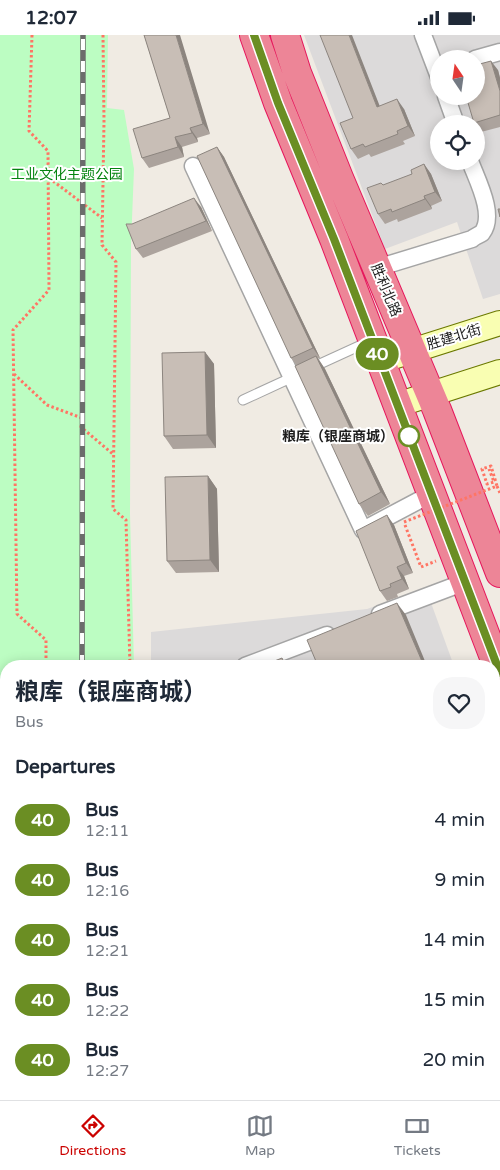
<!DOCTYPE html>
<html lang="en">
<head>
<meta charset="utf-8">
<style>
	body { margin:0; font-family:"Varela Round","Noto Sans SC",sans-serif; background:#f6f6f7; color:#1f2937; height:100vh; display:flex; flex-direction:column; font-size:19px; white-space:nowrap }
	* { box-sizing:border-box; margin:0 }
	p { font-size:16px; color:#747a83 }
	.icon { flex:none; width:28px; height:28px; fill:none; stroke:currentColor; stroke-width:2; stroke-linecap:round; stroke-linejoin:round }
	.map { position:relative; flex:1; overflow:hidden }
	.drawer { position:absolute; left:0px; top:625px; width:500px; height:440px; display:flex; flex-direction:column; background:#fff; border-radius:20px 20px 0 0; box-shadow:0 2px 12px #0003 }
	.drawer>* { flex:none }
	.badge { padding:0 10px; border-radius:16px; font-size:18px; line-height:32px }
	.needle { width:32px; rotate:347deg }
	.tools { position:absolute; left:430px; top:15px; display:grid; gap:10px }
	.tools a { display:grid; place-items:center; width:55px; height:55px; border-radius:50%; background:#fff; box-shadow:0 2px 12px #0003; font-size:25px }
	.map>.badge { position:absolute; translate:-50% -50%; box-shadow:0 0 0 2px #fff }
	h2 { padding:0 15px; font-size:19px; line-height:45px }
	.round { display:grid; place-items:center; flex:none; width:52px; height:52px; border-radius:20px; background:#f6f6f7 }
	.head { display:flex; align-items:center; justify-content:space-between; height:85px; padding:0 15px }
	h1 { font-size:24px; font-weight:700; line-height:38px }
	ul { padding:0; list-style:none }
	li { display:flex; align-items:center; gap:15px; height:60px; padding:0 15px }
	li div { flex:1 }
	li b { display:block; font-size:19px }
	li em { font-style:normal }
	li .badge { min-width:55px; font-weight:700; text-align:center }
	.status { display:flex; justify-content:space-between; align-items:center; height:35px; padding:0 25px; background:#fff; direction:ltr }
	.status svg { height:14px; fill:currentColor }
	.tab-bar { display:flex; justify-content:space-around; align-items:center; height:70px; border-top:1px solid #e0e1e3; background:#fff; font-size:14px; color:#747a83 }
	.tab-bar a { display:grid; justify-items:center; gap:2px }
	.tab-bar .current { color:#cb0200 }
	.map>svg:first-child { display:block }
	.residential { fill:#dcdada; fill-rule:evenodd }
	.park { fill:#bcfdc2 }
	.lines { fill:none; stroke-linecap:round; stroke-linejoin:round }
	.lane-casing { stroke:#a5a5a5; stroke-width:11 }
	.street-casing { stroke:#a5a5a5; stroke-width:19 }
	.secondary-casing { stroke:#6b7900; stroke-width:26 }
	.highway-casing { stroke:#e6175c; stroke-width:30 }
	.path { stroke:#ff7564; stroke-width:3; stroke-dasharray:2.5 2.5; stroke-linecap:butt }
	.lane { stroke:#fff; stroke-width:9 }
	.street { stroke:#fff; stroke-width:16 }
	.secondary { stroke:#f9feb2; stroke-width:24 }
	.highway { stroke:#ed8597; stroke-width:28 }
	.rail-casing { stroke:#6c6c6c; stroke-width:5.5 }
	.rail { stroke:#fff; stroke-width:4; stroke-dasharray:11; stroke-linecap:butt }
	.path-bridge { stroke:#ff7564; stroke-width:3; stroke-dasharray:2.5 2.5; stroke-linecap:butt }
	.wall { fill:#aca39d }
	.shaded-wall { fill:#8c857f }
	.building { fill:#c8beb6; stroke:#8c857f }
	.line-casing { stroke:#fff; stroke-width:11 }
	.line { stroke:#6b8e23; stroke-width:8 }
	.stop-dot { fill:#fff; stroke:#6b8e23; stroke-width:2.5 }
	.labels { text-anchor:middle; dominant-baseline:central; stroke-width:4; stroke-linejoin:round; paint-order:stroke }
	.park-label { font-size:14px; fill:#04840f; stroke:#fff }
	.street-label { font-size:14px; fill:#1e1e1e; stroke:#fff }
	.stop-label { font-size:14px; font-weight:bold; fill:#1e1e1e; stroke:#fff; text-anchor:end }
</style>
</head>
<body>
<div class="status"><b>12:07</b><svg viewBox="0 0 49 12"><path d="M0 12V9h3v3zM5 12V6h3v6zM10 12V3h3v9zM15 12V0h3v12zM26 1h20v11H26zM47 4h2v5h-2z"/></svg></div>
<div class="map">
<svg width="500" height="1065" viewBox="0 0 500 1065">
	<rect width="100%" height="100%" fill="#f0ebe3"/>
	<path class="residential" d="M304 0H500V259L483 264 457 187 385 214ZM439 24H476V61H439ZM439 89H476V126H439Z
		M426 554 454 631H151V597L367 574Z
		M494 744 500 761V1065H156V1059H494Z"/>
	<path class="park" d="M0 0H108L107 73 124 75 134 134 131 209 130 479 134 631H6V1059H146V1065H0Z"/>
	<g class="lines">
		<g class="lane-casing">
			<path id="lane" d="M311 333 370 306
				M243 365 295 341"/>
		</g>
		<g class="street-casing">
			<path id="street" d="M423 0 439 42
				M475 24 500 17
				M446 61 456 89
				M193 131 363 495 431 459
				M377 233 472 204C474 202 479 200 482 198 496 180 477 145 470 126
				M380 579 465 547
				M245 631 327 600
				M172 1059V1065"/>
		</g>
		<g class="secondary-casing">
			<path id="secondary" d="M380 326 500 288
				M397 370 500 337"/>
		</g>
		<g class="highway-casing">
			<path id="highway" d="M254 0 278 68 334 204 500 638
				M285 0 297 38 339 143 437 375 500 538"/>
		</g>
		<path class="path" d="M32 0 29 96 48 116 49 255 13 295 17 579 46 605V631
			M103 0 104 86 102 210 116 227 113 474 126 485 130 631
			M49 143 102 183
			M14 339 47 370 82 383 81 392 114 420
			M497 451 500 458
			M405 490 421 532 436 526
			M0 831 6 825
			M135 1059V1065"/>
		<use href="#lane" class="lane"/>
		<use href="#street" class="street"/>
		<use href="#secondary" class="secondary"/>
		<use href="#highway" class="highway"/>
		<g class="rail-casing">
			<path id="rail" d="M82 631 83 0"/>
		</g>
		<use href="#rail" class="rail"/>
		<path class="path-bridge" d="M404 487 497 451 491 431 482 434 487 449 494 447 489 434"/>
	</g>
	<path class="wall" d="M144 0 210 99 197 103 198 107 182 112 184 122 149 133 142 123 170 83Z
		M498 35 500 43V92L481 97 476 91V89H475L474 88Z
		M380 71 404 74 415 101 403 106 405 109 371 122 369 119 358 124 351 114Z
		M217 112 224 122 320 323H318L325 334 390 469 368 481 359 469 297 331 291 323Z
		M424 129 431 139 442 166 431 171 432 174 398 187 397 184 385 189 378 179 412 139Z
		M201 172 212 196 143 223 136 214 132 189Z
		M205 317 214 329 216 413 173 414 164 401Z
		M208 441 217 454 219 537 176 538 167 526Z
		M394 490 413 538 404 541 409 554 397 559 398 562 387 566 380 556Z
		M494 1034 496 1038 500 1047V1065H379L494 1059Z"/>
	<path class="shaded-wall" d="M176 0H180L210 99 203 89Z
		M349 0H352L384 82 377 72Z
		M491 26 498 35 500 43V56Z
		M397 64 404 74 415 101 408 91Z
		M190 93 197 103 198 107 192 98Z
		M175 102 182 112 184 122 178 112Z
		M217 112 224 122 320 323 313 313Z
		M424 129 431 139 442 166 435 157Z
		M424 161 431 171 432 174 425 164Z
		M194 163 201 172 212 196 206 186Z
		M205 317 214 329 216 413 207 400Z
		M316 321 325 334 390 469 381 457Z
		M208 441 217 454 219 537 210 525Z
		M387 480 394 490 413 538 406 528Z
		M397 532 404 541 409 554 402 544Z
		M397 568 406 580 427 631H424Z
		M494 1034 496 1038 500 1047V1058L494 1042Z"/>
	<path class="building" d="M144 0H176L203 89 190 93 192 98 175 102 178 112 142 123 133 94 170 83Z
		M320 0H349L377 72 397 64 408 91 397 96 398 99 365 112 363 109 351 114 340 88 353 83Z
		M491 26 500 56V80L474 88 466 61H476V30Z
		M217 112 313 313 291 323 197 121Z
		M424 129 435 157 424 161 425 164 392 177 391 174 378 179 367 153 381 148 383 150 412 139 411 135Z
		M194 163 206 186 136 214 126 189H132Z
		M498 174H500V182Z
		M205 317 207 400 164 401 162 318Z
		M316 321 381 457 359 469 295 331Z
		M208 441 210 525 167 526 165 442Z
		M387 480 406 528 397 532 402 544 390 549 391 552 380 556 356 496Z
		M397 568 424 631H318L307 605Z
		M282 623 286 631H262Z
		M494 1042 500 1058V1061L488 1065H379L396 1059H494Z
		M371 1062 372 1065H351Z"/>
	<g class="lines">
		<g class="line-casing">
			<path id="line" d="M254 0 278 68 334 204 500 638"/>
		</g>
		<use href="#line" class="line"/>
	</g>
	<circle class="stop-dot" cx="409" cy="401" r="10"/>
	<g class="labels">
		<g class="park-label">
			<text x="67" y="139">工业文化主题公园</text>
		</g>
		<g class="street-label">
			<text transform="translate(386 255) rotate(67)">胜利北路</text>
			<text transform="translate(454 302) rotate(-17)">胜建北街</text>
		</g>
		<g class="stop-label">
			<text x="394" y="401">粮库（银座商城）</text>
		</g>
	</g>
</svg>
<div class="tools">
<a><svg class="needle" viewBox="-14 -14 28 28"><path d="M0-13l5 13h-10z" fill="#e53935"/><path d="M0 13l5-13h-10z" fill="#747a83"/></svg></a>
<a><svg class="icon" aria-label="locate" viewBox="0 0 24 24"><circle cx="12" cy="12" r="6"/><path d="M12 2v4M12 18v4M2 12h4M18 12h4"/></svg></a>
</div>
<b class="badge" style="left:377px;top:319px;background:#6b8e23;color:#fff">40</b>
<section class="drawer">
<div class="head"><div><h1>粮库（银座商城）</h1><p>Bus</p></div><a class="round"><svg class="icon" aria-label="heart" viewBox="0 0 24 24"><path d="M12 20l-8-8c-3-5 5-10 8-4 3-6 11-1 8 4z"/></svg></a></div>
<h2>Departures</h2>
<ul>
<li><span class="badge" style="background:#6b8e23;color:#fff">40</span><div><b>Bus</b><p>12:11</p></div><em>4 min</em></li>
<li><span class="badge" style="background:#6b8e23;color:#fff">40</span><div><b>Bus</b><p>12:16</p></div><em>9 min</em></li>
<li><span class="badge" style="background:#6b8e23;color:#fff">40</span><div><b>Bus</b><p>12:21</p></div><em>14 min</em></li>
<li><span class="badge" style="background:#6b8e23;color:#fff">40</span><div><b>Bus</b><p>12:22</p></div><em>15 min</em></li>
<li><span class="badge" style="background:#6b8e23;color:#fff">40</span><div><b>Bus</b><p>12:27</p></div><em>20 min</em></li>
</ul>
</section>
</div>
<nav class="tab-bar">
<a class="current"><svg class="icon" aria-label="directions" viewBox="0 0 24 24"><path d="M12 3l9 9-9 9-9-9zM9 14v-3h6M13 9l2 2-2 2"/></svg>Directions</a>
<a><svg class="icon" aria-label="map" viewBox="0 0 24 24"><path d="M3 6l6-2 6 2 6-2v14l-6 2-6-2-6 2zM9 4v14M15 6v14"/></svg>Map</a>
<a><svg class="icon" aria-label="tickets" viewBox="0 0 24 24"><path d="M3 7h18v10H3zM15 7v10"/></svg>Tickets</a>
</nav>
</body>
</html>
